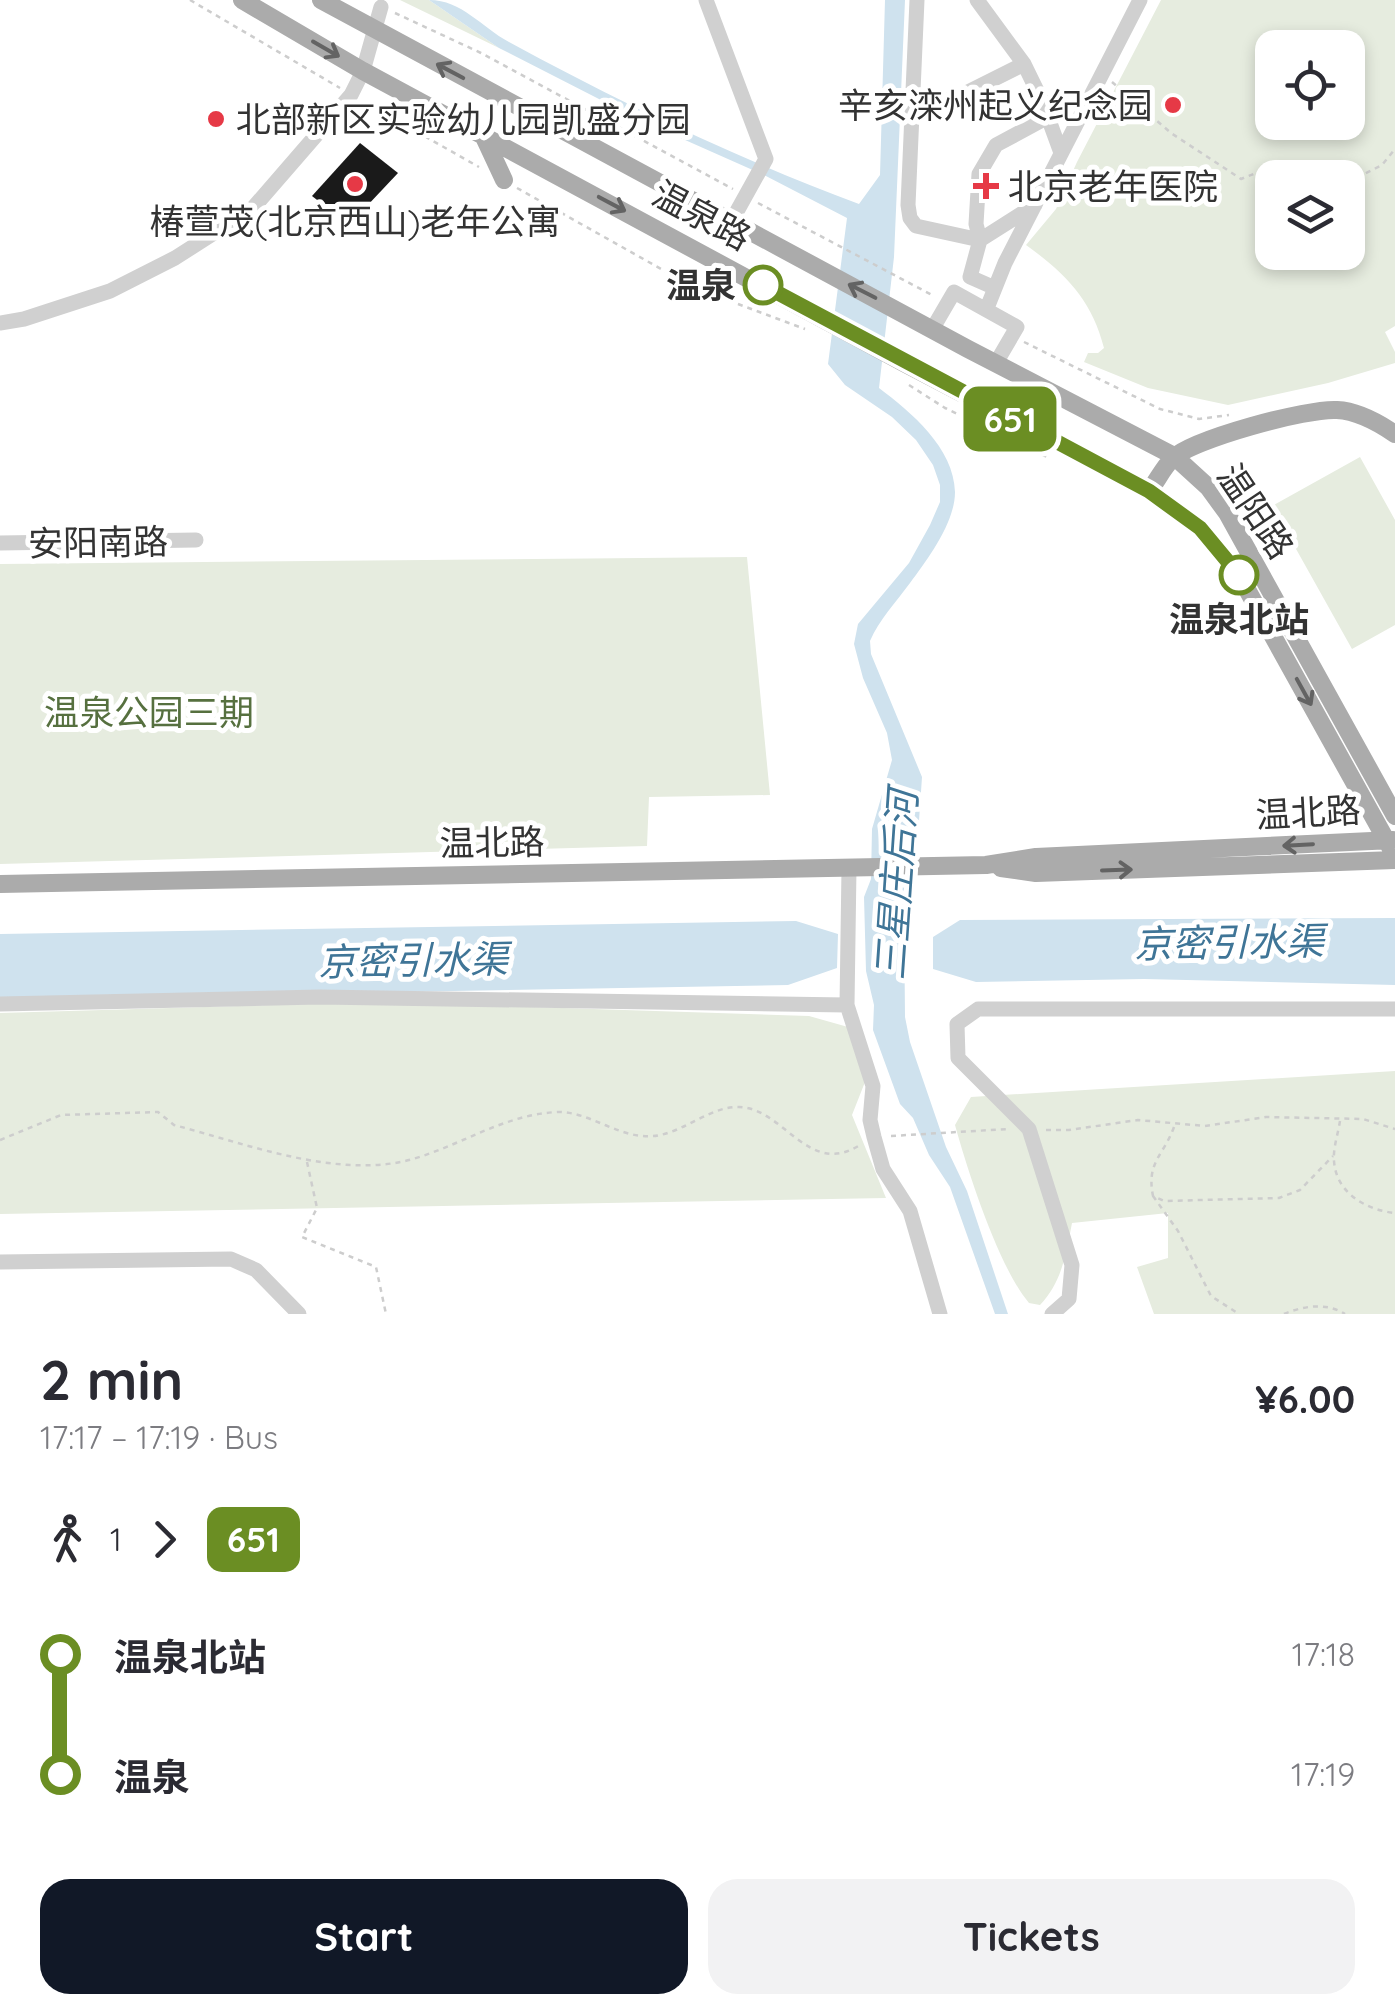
<!DOCTYPE html>
<html lang="en">
<head>
<meta charset="utf-8">
<style>
	body { margin:0; font-family:Quicksand,"Noto Sans SC",sans-serif; background:#f2f2f3; color:#2b2b33; height:100vh; display:flex; flex-direction:column; font-size:38px; white-space:nowrap }
	* { box-sizing:border-box; margin:0 }
	p { font-size:32px; color:#7c7c81 }
	.icon { flex:none; width:55px; height:55px; fill:none; stroke:currentColor; stroke-width:2; stroke-linecap:round; stroke-linejoin:round }
	.map { position:relative; height:1314px; overflow:hidden }
	.drawer { display:flex; flex-direction:column; background:#fff; flex:1 }
	.drawer>* { flex:none }
	.badge { padding:0 20px; border-radius:15px; font-size:35px; line-height:65px }
	.fabs { position:absolute; left:1255px; top:30px; display:grid; gap:20px }
	.fabs a { display:grid; place-items:center; width:110px; height:110px; border-radius:20px; background:#fff; box-shadow:0 5px 15px #0003; font-size:50px }
	.map>.badge { position:absolute; translate:-50% -50%; box-shadow:0 0 0 5px #fff }
	.legs { display:flex; align-items:center; gap:15px; height:110px; padding:0 40px; font-size:32px }
	.legs p { margin-inline-start:auto }
	.summary { display:flex; align-items:center; justify-content:space-between; height:170px; padding:0 40px }
	h1 { font-size:55px; font-weight:700; line-height:75px }
	.cta { display:flex; gap:20px; margin-top:auto; padding:20px 40px }
	.cta a { flex:1; height:115px; border-radius:30px; background:#111827; color:#fff; font-size:40px; font-weight:700; line-height:115px; text-align:center }
	.cta a+a { background:#f2f2f3; color:#2b2b33 }
	ul { padding:0 40px; list-style:none }
	li { display:flex; align-items:center; gap:35px; height:120px; font-size:38px }
	li i { display:grid; place-items:center; width:15px; height:100%; margin:0 12px; background:currentColor }
	li i::after { content:''; width:25px; height:25px; margin:-12px; border:8px solid; border-radius:50%; background:#fff }
	li p { margin-inline-start:auto }
	li:first-child i { background:linear-gradient(#0000 50%,currentColor 0) }
	li:last-child i { background:linear-gradient(currentColor 50%,#0000 0) }
	.map>svg:first-child { display:block }
	.green { fill:#e6ecdf; fill-rule:evenodd }
	.water { fill:#cfe2ee }
	.building { fill:#1a1a1a }
	.lines { fill:none; stroke-linecap:round; stroke-linejoin:round }
	.path { stroke:#cdcdcd; stroke-width:2.5; stroke-dasharray:5 5; stroke-linecap:butt }
	.minor { stroke:#d0d0d0; stroke-width:15 }
	.major { stroke:#ababab; stroke-width:18 }
	.oneway { stroke:#636363 }
	.line-1-casing { stroke:#fff; stroke-width:22 }
	.line-1 { stroke:#6b8e23; stroke-width:15 }
	.poi-dot { fill:#e63946; stroke:#fff; stroke-width:4 }
	.stop-1-dot { fill:#fff; stroke:#6b8e23; stroke-width:5 }
	.labels { text-anchor:middle; dominant-baseline:central; stroke-width:10; stroke-linejoin:round; paint-order:stroke }
	.poi-label { font-size:35px; fill:#333; stroke:#fff; text-anchor:start }
	.street-label { font-size:35px; fill:#333; stroke:#fff }
	.stop-label { font-size:35px; font-weight:bold; fill:#333; stroke:#fff; text-anchor:end }
	.park-label { font-size:35px; fill:#56703f; stroke:#fff }
	.water-label { font-size:38px; font-style:italic; fill:#3f7597; stroke:#fff }
</style>
</head>
<body>
<div class="map">
<svg width="1395" height="1314" viewBox="0 0 1395 1314">
	<rect width="100%" height="100%" fill="#fff"/>
	<path class="green" d="M400 0H429L499 48Z
		M1161 0H1395V326L1385 332 1395 352V363L1328 383 1228 405 1148 388 1084 362 1088 353H1098L1104 348C1092 300 1065 273 1026 245L1056 209 1077 162ZM1272 48H1348V122H1272ZM1272 178H1348V252H1272Z
		M1360 457 1395 520V625L1352 649 1272 506Z
		M747 557 770 795 649 797 647 846 0 864V564Z
		M376 1002 809 1016 848 1027 865 1082 852 1115 886 1198 0 1214V1013Z
		M1395 1071V1314H1154L1137 1267 1168 1258V1213L1072 1223C1066 1254 1062 1282 1040 1305L1029 1303C999 1268 968 1172 955 1125L971 1097Z"/>
	<path class="water" d="M429 0C462 0 481 27 509 42 621 103 739 159 859 204L880 175 885 0H905L894 257 879 388C911 412 954 448 955 492 955 523 927 560 910 583 896 602 879 620 870 641L871 654 922 777 915 880 904 912 905 1017 910 1042 946 1147 967 1191 1008 1314H995L950 1187 929 1155 913 1118 900 1104 873 1030 874 1005 866 971 864 897 871 879 872 829 892 760 887 733 863 678 854 644 858 624 909 563 930 525 940 502V485L933 465 916 440 892 417 845 385 828 364 847 218 764 175 640 120 499 48Z
		M1395 918V985L1144 979 976 982 933 969V937L960 920Z
		M796 921 838 934 837 968 788 985 0 999V934Z"/>
	<path class="building" d="M360 143 398 173 349 225 312 196Z"/>
	<g class="lines">
		<path class="path" d="M190 0 340 88
			M395 13 481 53 733 189
			M1112 82 1171 133 1241 179C1278 164 1304 153 1341 178
			M364 102 479 167
			M1348 182 1382 165 1395 149
			M517 188 695 288 805 329
			M758 203 932 295
			M1024 342 1160 409 1199 419 1229 415
			M909 385 945 408 1047 457
			M1340 1121C1338 1134 1333 1148 1334 1161 1336 1193 1366 1210 1395 1213
			M1174 1127C1164 1155 1146 1162 1153 1196L1164 1201 1279 1198 1300 1190 1333 1156
			M1046 1130H1069L1138 1120 1205 1126 1266 1117 1363 1119 1395 1129
			M891 1136 1008 1129
			M0 1140 61 1115 158 1112 174 1125C247 1144 339 1180 413 1159 464 1144 503 1115 557 1112 592 1111 623 1143 660 1135 686 1130 712 1106 739 1107 784 1108 808 1178 860 1145
			M307 1162 317 1208 302 1237 376 1267 386 1314
			M1153 1196 1178 1231 1211 1296 1239 1314
			M1284 1314C1303 1306 1326 1302 1345 1314"/>
		<path class="minor" d="M706 0 766 159 731 222
			M917 0 908 205 910 218 916 226 980 240 1035 205
			M977 0 1024 64 1042 101 1061 153
			M912 107 956 98 1024 64
			M995 288 970 277 980 240 976 224 979 174 996 145 1048 117
			M987 308 1005 263 1140 0
			M0 323 24 319 110 291 175 258 253 208 351 95 363 71 381 7
			M933 328 954 292 1017 327 996 363
			M0 543 196 540
			M849 868 847 1005 873 1086 870 1120 874 1137 883 1169 910 1211 940 1314
			M0 1004 319 997 847 1005
			M0 1262 231 1259 256 1270 299 1314
			M1052 1314 1069 1299 1072 1265 1029 1129 958 1058 957 1024 978 1009H1395"/>
		<path class="major" d="M242 0 363 71 904 363 1149 491 1200 529 1234 566 1395 856
			M321 0 968 349 1174 456 1208 487 1227 513 1395 816
			M483 135 504 180
			M1149 491C1157 481 1163 468 1172 459 1192 439 1308 408 1337 410 1357 411 1379 423 1395 434
			M1001 868 1036 873 1395 860
			M0 884 986 865 1036 857 1393 840"/>
	</g>
	<defs><path id="oneway-shaft" d="M-6 0H5M1.5-3L5.5 0L1.5 3" fill="none" stroke-width="1.6" stroke-linecap="round" stroke-linejoin="round" transform="scale(2.5)"/></defs>
	<g class="oneway">
		<use href="#oneway-shaft" transform="translate(326 49) rotate(30)"/>
		<use href="#oneway-shaft" transform="translate(450 71) rotate(-152)"/>
		<use href="#oneway-shaft" transform="translate(612 204) rotate(28)"/>
		<use href="#oneway-shaft" transform="translate(862 291) rotate(-153)"/>
		<use href="#oneway-shaft" transform="translate(1304 692) rotate(61)"/>
		<use href="#oneway-shaft" transform="translate(1298 845) rotate(177)"/>
		<use href="#oneway-shaft" transform="translate(1117 870) rotate(-2)"/>
	</g>
	<g class="lines">
		<g class="line-1-casing">
			<path id="line-1" d="M763 285 1149 491 1200 528 1239 575"/>
		</g>
		<use href="#line-1" class="line-1"/>
	</g>
	<g class="poi-dot">
		<circle cx="1173" cy="105" r="10"/>
		<circle cx="216" cy="119" r="10"/>
		<circle cx="355" cy="184" r="10"/>
		<path d="M981 171h10v10h10v10h-10v10h-10v-10h-10v-10h10z"/>
	</g>
	<g class="stop-1-dot">
		<circle cx="763" cy="285" r="18"/>
		<circle cx="1239" cy="575" r="18"/>
	</g>
	<g class="labels">
		<g class="poi-label">
			<text x="1153" y="105" text-anchor="end">辛亥滦州起义纪念园</text>
			<text x="236" y="119">北部新区实验幼儿园凯盛分园</text>
			<text x="1008" y="186">北京老年医院</text>
			<text x="355" y="221" text-anchor="middle">椿萱茂(北京西山)老年公寓</text>
		</g>
		<g class="street-label">
			<text transform="translate(702 215) rotate(28)">温泉路</text>
			<text transform="translate(1256 511) rotate(56)">温阳路</text>
			<text transform="translate(98 542) rotate(-1)">安阳南路</text>
			<text transform="translate(1308 812) rotate(-3)">温北路</text>
			<text transform="translate(492 842) rotate(-1)">温北路</text>
		</g>
		<g class="stop-label">
			<text x="736" y="285">温泉</text>
			<text x="1239" y="619" text-anchor="middle">温泉北站</text>
		</g>
		<g class="park-label">
			<text x="149" y="712">温泉公园三期</text>
		</g>
		<g class="water-label">
			<text transform="translate(896 885) rotate(-86)">三星庄后河</text>
			<text transform="translate(1229 942) rotate(-1)">京密引水渠</text>
			<text transform="translate(413 960) rotate(-1)">京密引水渠</text>
		</g>
	</g>
</svg>
<div class="fabs">
<a><svg class="icon" aria-label="locate" viewBox="0 0 24 24"><circle cx="12" cy="12" r="6"/><path d="M12 2v4M12 18v4M2 12h4M18 12h4"/></svg></a>
<a><svg class="icon" aria-label="layers" viewBox="0 0 24 24"><path d="M12 4l9 5-9 5-9-5zM3 14l9 5 9-5"/></svg></a>
</div>
<b class="badge" style="left:1010px;top:419px;background:#6b8e23;color:#fff">651</b>
</div>
<section class="drawer">
<div class="summary"><div><h1>2 min</h1><p>17:17 – 17:19 · Bus</p></div><b>¥6.00</b></div>
<div class="legs"><svg class="icon" aria-label="walk" viewBox="0 0 24 24"><circle cx="13" cy="4" r="2"/><path d="M13 8l-2 6 4 7M11 14l-3 7M7 12l3-4h3l4 4"/></svg>1<svg class="icon" aria-label="forward" viewBox="0 0 24 24"><path d="M9 5l7 7-7 7"/></svg><b class="badge" style="background:#6b8e23;color:#fff">651</b></div>
<ul>
<li><i style="color:#6b8e23"></i><b>温泉北站</b><p>17:18</p></li>
<li><i style="color:#6b8e23"></i><b>温泉</b><p>17:19</p></li>
</ul>
<div class="cta"><a>Start</a><a>Tickets</a></div>
</section>
</body>
</html>
